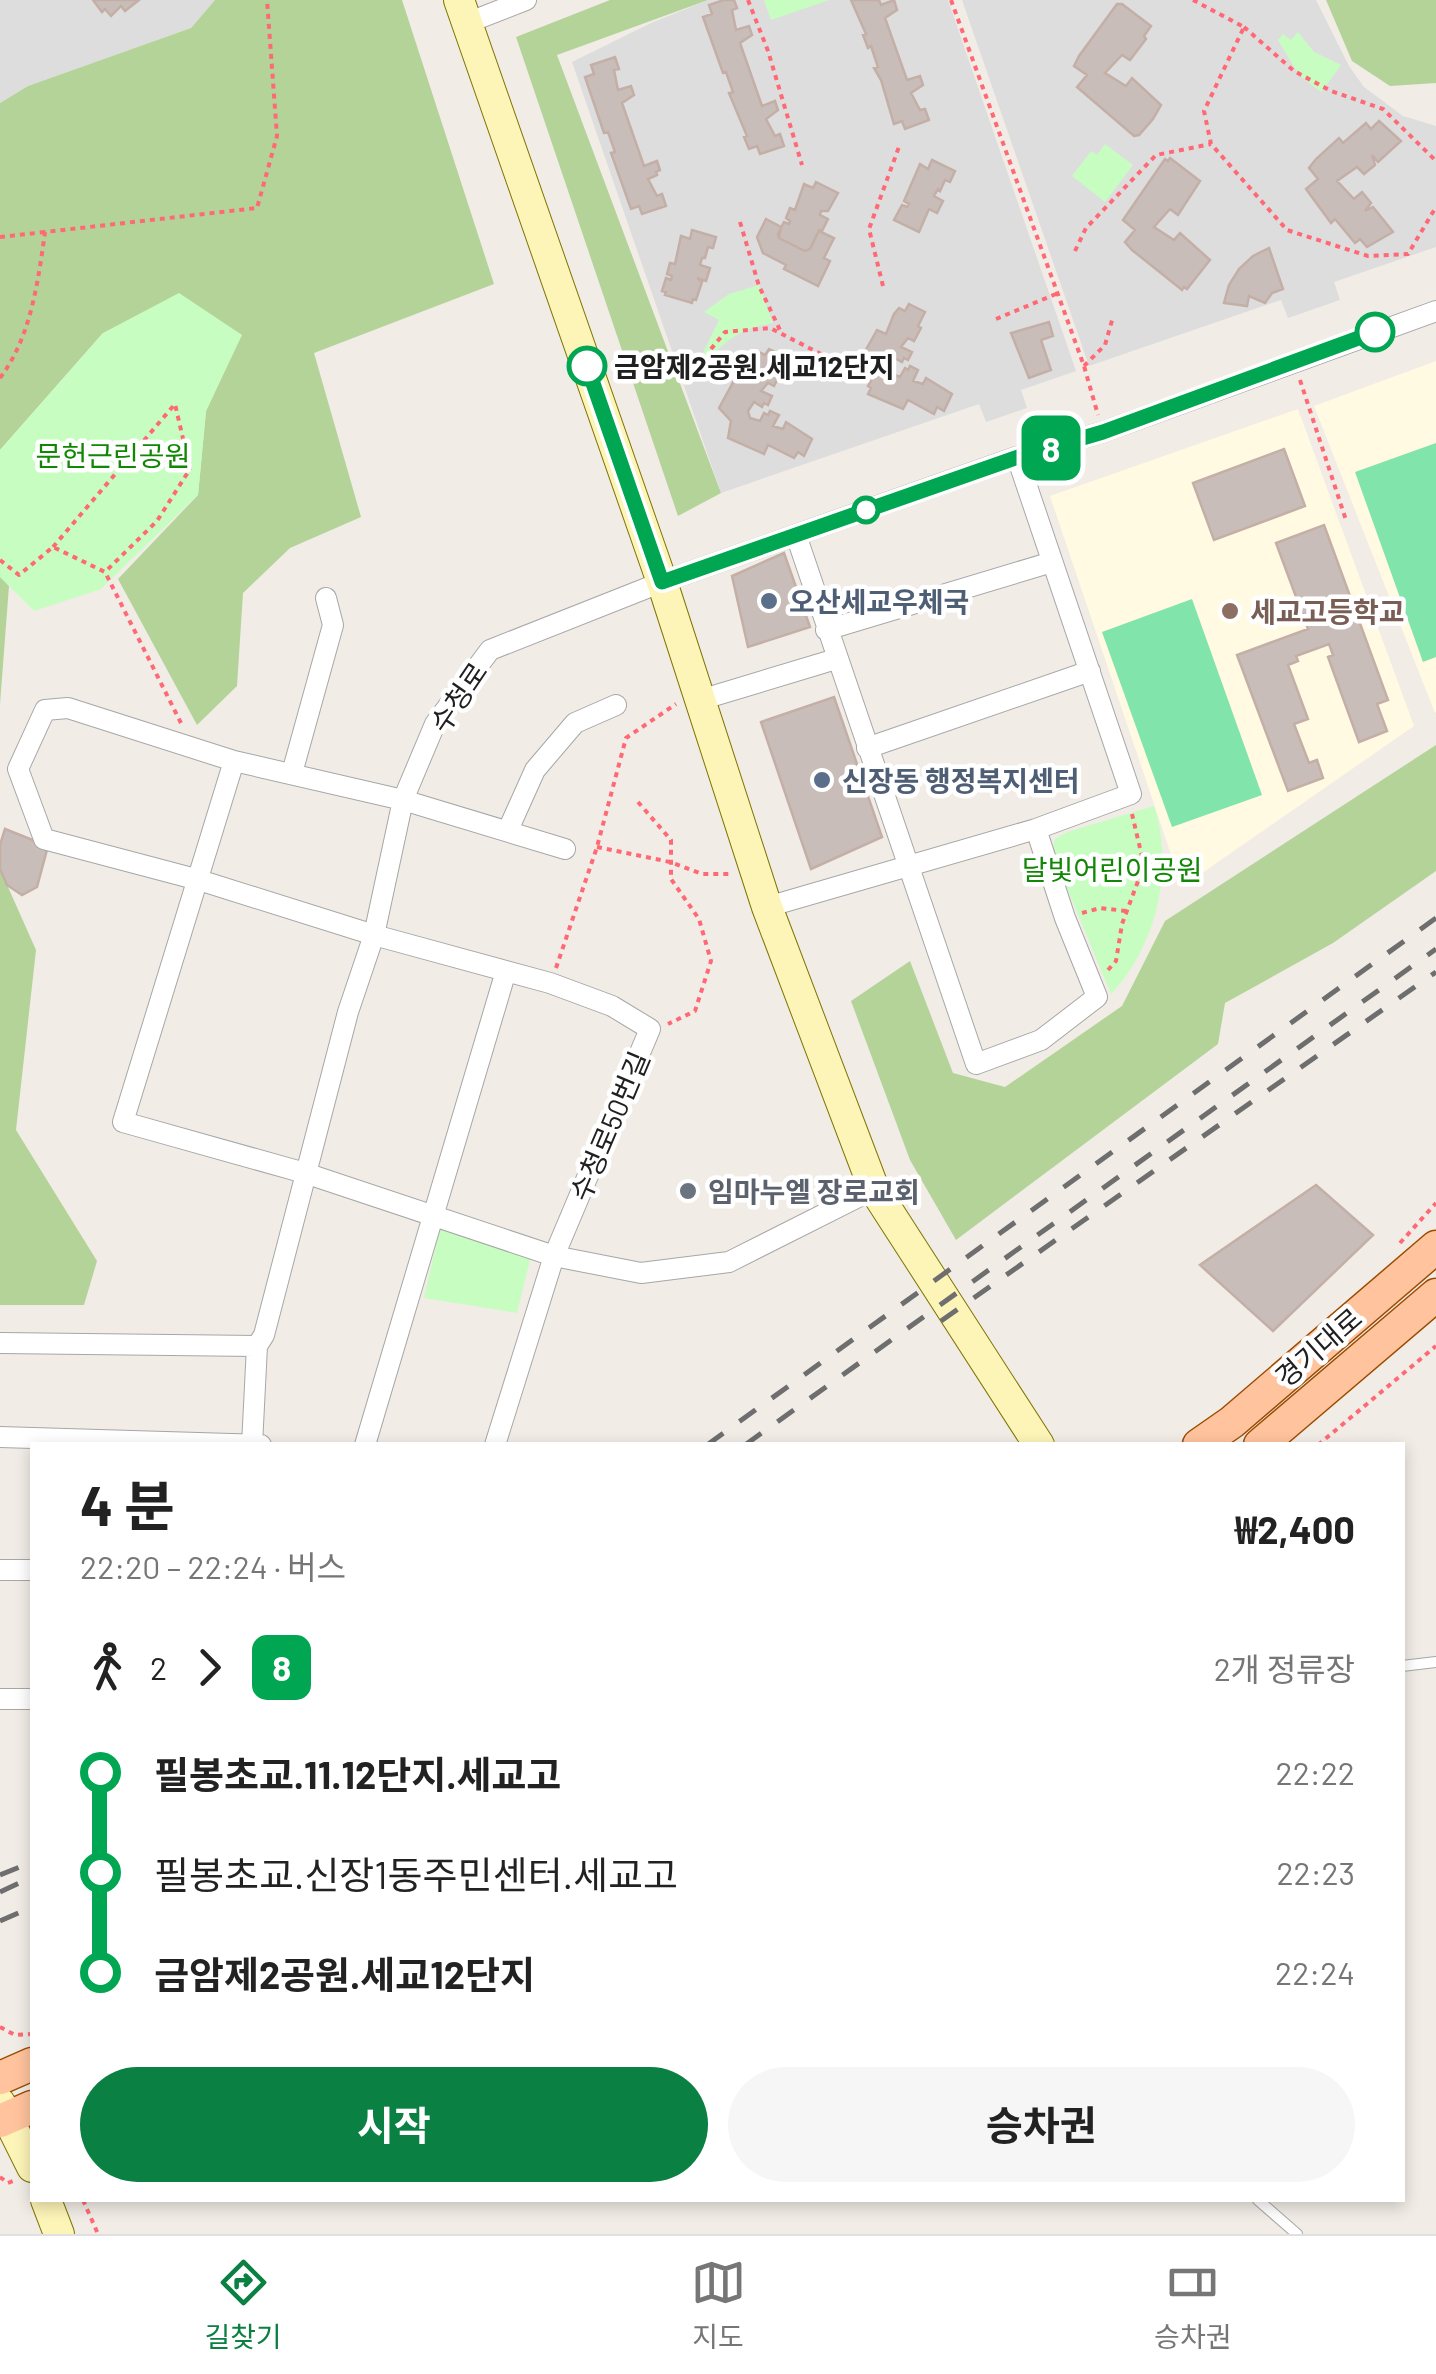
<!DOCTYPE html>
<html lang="ko">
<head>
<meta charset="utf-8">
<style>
	body { margin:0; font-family:Barlow,"Noto Sans KR",sans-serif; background:#f6f6f6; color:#222; height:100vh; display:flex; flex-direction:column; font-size:38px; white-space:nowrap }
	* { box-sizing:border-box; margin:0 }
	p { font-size:32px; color:#767676 }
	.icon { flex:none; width:55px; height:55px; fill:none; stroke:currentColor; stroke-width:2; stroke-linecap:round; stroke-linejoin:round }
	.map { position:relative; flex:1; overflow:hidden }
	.details { position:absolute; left:30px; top:1442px; width:1375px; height:760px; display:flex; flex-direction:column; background:#fff; border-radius:0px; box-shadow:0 5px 15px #0003 }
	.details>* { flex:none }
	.badge { padding:0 20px; border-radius:15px; font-size:35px; line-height:65px }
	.map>.badge { position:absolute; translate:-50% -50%; box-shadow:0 0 0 5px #fff }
	.legs { display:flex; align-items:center; gap:15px; height:110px; padding:0 50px; font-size:32px }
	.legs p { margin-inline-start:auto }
	.summary { display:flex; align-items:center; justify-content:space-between; height:170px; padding:0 50px }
	h1 { font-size:55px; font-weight:700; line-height:75px }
	.action { display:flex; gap:20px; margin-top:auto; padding:20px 50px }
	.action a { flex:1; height:115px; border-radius:60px; background:#0b8043; color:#fff; font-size:40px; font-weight:700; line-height:115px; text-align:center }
	.action a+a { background:#f6f6f6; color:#222 }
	ul { padding:0 50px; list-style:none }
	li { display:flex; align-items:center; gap:35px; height:100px; font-size:38px }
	li i { display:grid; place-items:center; width:15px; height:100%; margin:0 12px; background:currentColor }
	li i::after { content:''; width:25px; height:25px; margin:-12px; border:8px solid; border-radius:50%; background:#fff }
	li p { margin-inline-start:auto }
	li:first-child i { background:linear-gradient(#0000 50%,currentColor 0) }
	li:last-child i { background:linear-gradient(currentColor 50%,#0000 0) }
	.tab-bar { display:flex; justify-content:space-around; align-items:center; height:140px; border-top:2px solid #e0e0e0; background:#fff; font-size:28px; color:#767676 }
	.tab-bar a { display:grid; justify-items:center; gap:5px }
	.tab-bar .active { color:#0b8043 }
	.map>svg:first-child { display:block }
	.residential { fill:#dedddd }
	.education { fill:#fffae1 }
	.forest { fill:#b4d399 }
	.park { fill:#c8fdc2 }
	.pitch { fill:#80e4ab }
	.building { fill:#c9bdb9; stroke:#c4afa7; stroke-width:2.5 }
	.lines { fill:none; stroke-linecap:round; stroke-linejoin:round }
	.lane-casing { stroke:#a7a7a7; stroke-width:12 }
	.street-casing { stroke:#a7a7a7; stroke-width:22 }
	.secondary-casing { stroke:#7e7500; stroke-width:32 }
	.primary-casing { stroke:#9c4c00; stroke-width:35 }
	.path { stroke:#ff6975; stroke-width:4; stroke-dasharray:5 5; stroke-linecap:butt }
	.lane { stroke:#fff; stroke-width:10 }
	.street { stroke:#fff; stroke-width:20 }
	.secondary { stroke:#fdf4b8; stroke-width:30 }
	.primary { stroke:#ffc39d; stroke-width:32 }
	.rail { stroke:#6e6e6e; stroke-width:5; stroke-dasharray:20 20; stroke-linecap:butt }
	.line-1-casing { stroke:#fff; stroke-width:22 }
	.line-1 { stroke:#00a651; stroke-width:15 }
	.stop-1-dot { fill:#fff; stroke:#00a651; stroke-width:5 }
	.service-dot { fill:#5c6f8a; stroke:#fff; stroke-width:4 }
	.education-dot { fill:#8d6e63; stroke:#fff; stroke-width:4 }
	.worship-dot { fill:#6b7280; stroke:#fff; stroke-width:4 }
	.labels { text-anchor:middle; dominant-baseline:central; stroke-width:9; stroke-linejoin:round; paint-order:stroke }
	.stop-label { font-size:28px; font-weight:bold; fill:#202020; stroke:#fff; text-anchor:start }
	.park-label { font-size:28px; fill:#128705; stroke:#fff }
	.service-label { font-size:28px; font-weight:bold; fill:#4e5e75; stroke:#fff; text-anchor:start }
	.education-label { font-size:28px; font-weight:bold; fill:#785e54; stroke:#fff; text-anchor:start }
	.street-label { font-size:28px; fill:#202020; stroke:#fff }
	.worship-label { font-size:28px; font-weight:bold; fill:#5b616d; stroke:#fff; text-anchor:start }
</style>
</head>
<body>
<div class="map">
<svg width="1436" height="2234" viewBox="0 0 1436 2234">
	<rect width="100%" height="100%" fill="#f1ece6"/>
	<path class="residential" d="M0 0H215L191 28 28 86 0 103Z
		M708 0H948L1076 371 1021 390 1027 408 986 422 979 404 721 493 572 62 651 23Z
		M962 0H1316L1349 66 1364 87 1403 116 1436 126V247L1334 282 1340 300 1288 318 1281 300 1089 366Z"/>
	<path class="education" d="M1436 361V712L1435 713 1314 406Z
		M1298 409 1414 726 1182 887 1050 496Z"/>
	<path class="forest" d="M215 0H402L494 284 314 353 361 517 290 548 243 593 237 686 197 725 118 579 198 495 206 411 241 335 103 333 0 450V103L28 86 191 28Z
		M610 0H708L557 55 721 493 678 516 516 37Z
		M1326 0H1436V83L1390 86 1352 61Z
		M0 576 9 586 0 704Z
		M1436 745V871L1333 943 1225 1003 1218 1044 956 1240 910 1160 851 1001 910 961 953 1073 1005 1087 1122 1006 1165 921Z
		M0 869 36 950 16 1130 97 1261 84 1305H0Z"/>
	<path class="park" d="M764 0H829L771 20Z
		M1298 32 1314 52 1341 65 1321 92 1299 75 1278 40 1283 34 1291 40Z
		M1105 144 1133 165 1105 202 1072 176 1091 151 1097 155Z
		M759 285 773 323C743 328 723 340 706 364L699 361 719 320 704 312 729 294Z
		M179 293 242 335 206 411 198 495 101 589 34 611 0 577V450L103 333Z
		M1154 806C1175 868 1156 947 1111 994L1052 852 1055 839 1067 832Z
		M442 1219 533 1248 517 1313 424 1298Z"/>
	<path class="pitch" d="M1436 443V657L1423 662 1355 472Z
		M1192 599 1262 795 1172 827 1102 632Z"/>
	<path class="building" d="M93 0H139L125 11 121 6 111 16 105 9 102 12Z
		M724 0H734L737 8 732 10 736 30 749 26 752 35 740 43 762 106 775 101 778 110 766 119 775 136 780 134 784 146 760 154 757 146 749 149 744 137 747 136 729 93 733 92 726 72 723 73 703 17 712 14 709 5Z
		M851 0H879L881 5 894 0 897 10 885 18 907 80 920 76 923 85 911 93 920 110 925 109 929 120 905 129 902 121 894 124 881 80 874 68 878 67 871 46 868 48 863 35 866 34Z
		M1117 4H1122L1151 26 1144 36 1146 39 1130 60 1122 55 1105 73 1126 86 1132 78 1161 105 1153 119 1139 135 1134 136 1077 87 1087 75 1074 66 1079 56Z
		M615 57 619 69 614 70 618 90 631 86 634 95 622 103 644 166 657 161 660 170 656 172 657 175 648 179 657 196 662 194 666 206 642 214 639 206 631 209 611 153 615 152 608 132 604 133 585 77 594 74 591 65Z
		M1379 121 1401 141 1378 162 1372 155 1375 165 1364 174 1357 167 1337 181 1354 199 1362 192 1371 203 1365 211 1373 207 1393 232 1367 247 1360 239 1355 243 1335 219 1331 223 1306 189 1318 179 1309 168 1316 159 1339 138 1343 143 1366 123 1371 129Z
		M1170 158 1200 181 1178 215 1170 209 1154 227 1174 240 1180 233 1210 260 1187 289 1184 287 1182 290 1132 250 1125 242 1135 230 1123 220 1165 159 1168 161Z
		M932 160 955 171 950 182 945 180 940 191 938 189 934 196 943 201 937 213 929 209 919 232 894 220 902 205 907 207 909 204 904 201 920 164 928 169Z
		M816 182 838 193 828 211H821L820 215 828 219 822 231 819 230 810 249 805 251 779 238 778 234 784 222 789 224 790 221 786 218 790 208 795 210 804 184 813 188Z
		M766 219 781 227 779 238 805 251 810 249 819 231 834 238 824 258 830 261 818 286 784 269 786 265 763 253 757 237Z
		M692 230 716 237 713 248 708 247 705 258H702L700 265 710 268 706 281 697 278 702 282 696 300 693 299 692 303 665 295 666 292 662 291 666 278 671 280 672 276 667 274 670 263 675 264 681 236 690 239Z
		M1269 248 1283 289 1272 293 1265 303 1249 296 1247 306 1224 303 1229 285 1239 269 1253 256Z
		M909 304 925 312 918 326 921 328 914 341 908 338 901 347 912 352 908 360 904 358 902 362 894 358 888 367 890 373 900 377 905 368 908 370 910 366 918 370 913 381 923 384 926 378 952 394 944 411 937 407 934 414 908 400 903 409 868 394 871 388 868 386 872 379 870 373 858 364 877 330 886 334 894 314 899 308 905 311Z
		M1049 322 1053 336 1041 340 1051 370 1029 378 1011 333Z
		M769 349 785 357 778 371 781 372 774 386 768 383 761 391 772 396 768 405 764 403 762 407 754 402 748 411 750 418 760 421 764 413 768 415 770 411 779 415 773 426 783 429 786 422 812 439 804 456 798 452 794 458 768 445 764 454 728 438 731 421 719 408 737 375 746 379 754 359 759 352 765 355Z
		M1284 449 1305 506 1214 540 1193 483Z
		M1324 525 1388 700 1377 704 1387 731 1359 742 1328 657 1333 655 1329 644 1296 656 1298 661 1288 665 1308 719 1294 724 1309 763 1317 760 1323 778 1288 791 1237 655 1308 629 1276 543Z
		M784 553 810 627 748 647 732 576Z
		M834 697 882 837 811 869 761 722Z
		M5 829 48 846 37 887 22 895 7 885 0 869V845Z
		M1316 1185 1373 1235 1273 1331 1200 1265Z"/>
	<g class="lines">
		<g class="lane-casing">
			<path id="lane" d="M1402 1666 1436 1662
				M1258 2200 1297 2234"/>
		</g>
		<g class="street-casing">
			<path id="street" d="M467 23 526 0
				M796 535 976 1064 1041 1040 1097 997 1065 918 1036 829 1131 794 1017 457
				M826 630 1052 562
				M700 700 836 659
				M867 748 1090 671
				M234 761 123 1122 305 1173 554 1256 641 1273 729 1262 874 1189
				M292 773 333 625 326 598
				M508 830 535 770 575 723 616 705
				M767 907 1036 829
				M0 1343 257 1346 264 1335 348 1012 374 935 403 800 435 724 490 650 662 582 1017 457 1103 432 1436 311
				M0 1437 261 1445
				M252 1445 257 1346
				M365 1445 506 971
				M495 1445 554 1256 650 1029 612 1006 550 983 374 935 199 880 44 839 18 769 45 710 68 708 234 761 403 800 565 849
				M0 1570H32
				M0 1699H32"/>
		</g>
		<g class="secondary-casing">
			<path id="secondary" d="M459 0 662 582 767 907 874 1189 1039 1445
				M0 2103 32 2167
				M46 2200 59 2234"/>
		</g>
		<g class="primary-casing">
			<path id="primary" d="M1199 1445 1232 1422 1436 1247
				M1260 1445 1436 1295
				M0 2078 32 2064
				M0 2121 32 2107"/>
		</g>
		<path class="path" d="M748 0 768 51 802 165
			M951 0 1084 366 1098 415
			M1193 0 1244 27 1204 111 1211 144 1287 230 1368 256 1408 254 1436 207
			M1244 27 1294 71 1331 91 1383 109 1436 161
			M740 222 759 286 780 330
			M0 237 45 232
			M1075 251 1086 228 1156 155 1211 144
			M883 286 869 229 900 144
			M996 319 1056 294
			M711 349 725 332 770 328 825 356
			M1084 366 1105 345 1113 317
			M0 378C31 337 38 282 45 232L257 208 277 136 267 0
			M1300 380 1346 520
			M53 547 175 404 190 469 157 521 105 572
			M0 560 19 575 53 547 105 572 181 723
			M638 802 671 840V879L699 919 711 961 695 1011 668 1024
			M597 847 670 862 702 874H732
			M1082 913 1100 908 1126 911
			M556 968 597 847 626 738 676 704
			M1108 970 1116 961 1122 924 1144 865 1132 814
			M1400 1243 1436 1203
			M1318 1445 1436 1346
			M0 2027 15 2035 32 2034
			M0 2177 8 2183 13 2181
			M83 2200 98 2234"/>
		<use href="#lane" class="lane"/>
		<use href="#street" class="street"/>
		<use href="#secondary" class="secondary"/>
		<use href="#primary" class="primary"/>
		<path class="rail" d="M941 1321 1436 972
			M707 1445 1436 918
			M745 1445 1436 949
			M0 1875 32 1862
			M0 1892 32 1877
			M0 1921 32 1907"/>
	</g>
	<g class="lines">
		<g class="line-1-casing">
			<path id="line-1" d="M587 366 662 582 1018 457 1103 432 1375 332"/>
		</g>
		<use href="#line-1" class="line-1"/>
	</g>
	<g class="stop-1-dot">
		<circle cx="1375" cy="332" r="18"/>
		<circle cx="587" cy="366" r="18"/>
		<circle cx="866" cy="510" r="12"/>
	</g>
	<g class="service-dot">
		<circle cx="769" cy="601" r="10"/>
		<circle cx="822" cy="780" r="10"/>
	</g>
	<circle class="education-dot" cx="1230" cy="611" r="10"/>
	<circle class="worship-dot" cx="688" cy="1191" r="10"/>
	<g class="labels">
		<g class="stop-label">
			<text x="614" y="366">금암제2공원.세교12단지</text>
		</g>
		<g class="park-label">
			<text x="113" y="455">문헌근린공원</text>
			<text x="1112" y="869">달빛어린이공원</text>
		</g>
		<g class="service-label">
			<text x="789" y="601">오산세교우체국</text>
			<text x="842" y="780">신장동 행정복지센터</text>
		</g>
		<g class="education-label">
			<text x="1250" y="611">세교고등학교</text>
		</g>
		<g class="street-label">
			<text transform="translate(458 697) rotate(-56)">수청로</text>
			<text transform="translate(609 1126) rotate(-67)">수청로50번길</text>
			<text transform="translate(1318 1347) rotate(-41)">경기대로</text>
		</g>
		<g class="worship-label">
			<text x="708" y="1191">임마누엘 장로교회</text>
		</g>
	</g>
</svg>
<b class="badge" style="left:1051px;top:448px;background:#00a651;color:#fff">8</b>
<section class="details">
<div class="summary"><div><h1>4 분</h1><p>22:20 – 22:24 · 버스</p></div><b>₩2,400</b></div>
<div class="legs"><svg class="icon" aria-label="walk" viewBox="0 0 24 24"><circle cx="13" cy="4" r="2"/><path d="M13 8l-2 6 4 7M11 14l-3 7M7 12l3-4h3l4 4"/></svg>2<svg class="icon" aria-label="forward" viewBox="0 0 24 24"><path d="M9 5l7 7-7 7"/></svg><b class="badge" style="background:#00a651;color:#fff">8</b><p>2개 정류장</p></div>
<ul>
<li><i style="color:#00a651"></i><b>필봉초교.11.12단지.세교고</b><p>22:22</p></li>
<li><i style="color:#00a651"></i><span>필봉초교.신장1동주민센터.세교고</span><p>22:23</p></li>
<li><i style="color:#00a651"></i><b>금암제2공원.세교12단지</b><p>22:24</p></li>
</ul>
<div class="action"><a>시작</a><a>승차권</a></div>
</section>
</div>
<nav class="tab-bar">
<a class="active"><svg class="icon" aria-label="directions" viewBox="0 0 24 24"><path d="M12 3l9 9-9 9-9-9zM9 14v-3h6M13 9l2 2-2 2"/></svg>길찾기</a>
<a><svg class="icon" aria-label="map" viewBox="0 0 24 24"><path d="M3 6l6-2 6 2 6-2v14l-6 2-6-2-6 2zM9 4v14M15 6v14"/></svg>지도</a>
<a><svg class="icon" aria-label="tickets" viewBox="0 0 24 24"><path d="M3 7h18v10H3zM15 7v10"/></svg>승차권</a>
</nav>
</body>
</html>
